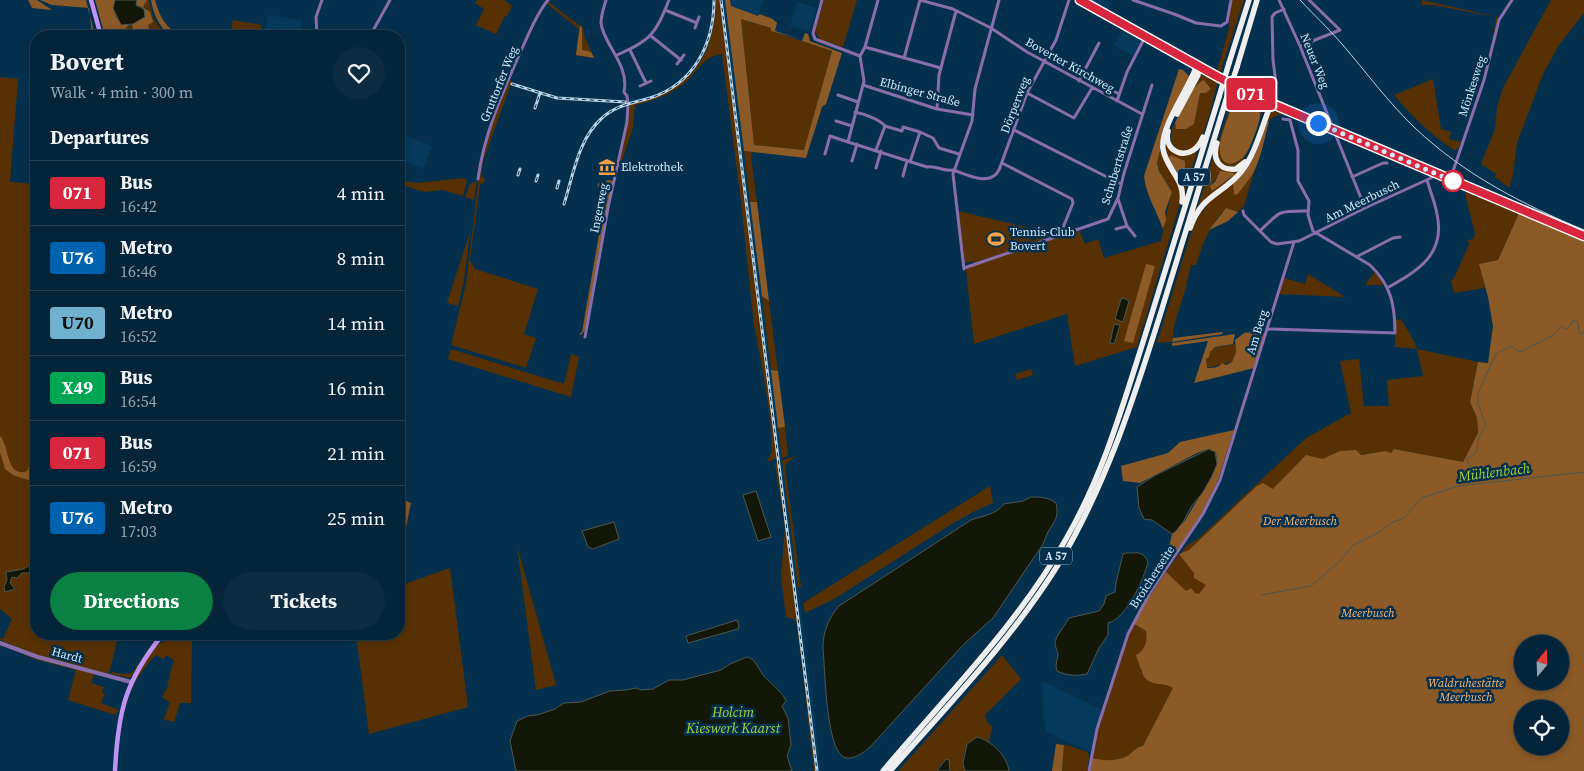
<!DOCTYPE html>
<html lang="en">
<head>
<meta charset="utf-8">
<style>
	body { margin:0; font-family:"Source Serif 4",serif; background:#0d2c42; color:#f1f3f6; height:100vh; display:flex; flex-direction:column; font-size:19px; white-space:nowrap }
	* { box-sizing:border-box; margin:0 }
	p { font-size:16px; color:#97a4af }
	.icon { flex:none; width:28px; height:28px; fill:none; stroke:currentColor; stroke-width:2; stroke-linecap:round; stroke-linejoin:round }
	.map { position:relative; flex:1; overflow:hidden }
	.drawer { position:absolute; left:30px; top:30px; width:375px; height:610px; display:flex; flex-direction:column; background:#04243a; border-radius:20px; box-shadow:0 2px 8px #0003,0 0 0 1px #254154 }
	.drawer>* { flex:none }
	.badge { padding:0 10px; border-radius:4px; font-size:18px; line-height:32px }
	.needle { width:32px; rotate:19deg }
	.controls { position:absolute; left:1514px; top:635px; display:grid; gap:10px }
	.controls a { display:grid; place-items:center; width:55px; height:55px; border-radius:50%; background:#04243a; box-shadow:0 2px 8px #0003,0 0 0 1px #254154; font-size:25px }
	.you { position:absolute; width:25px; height:25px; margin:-12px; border:4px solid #fff; border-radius:50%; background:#1a73e8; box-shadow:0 0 0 8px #1a73e833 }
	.map>.badge { position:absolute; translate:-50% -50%; box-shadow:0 0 0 2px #fff }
	h2 { padding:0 20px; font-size:19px; line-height:45px }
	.round { display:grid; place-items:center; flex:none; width:52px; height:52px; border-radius:26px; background:#0d2c42 }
	.headline { display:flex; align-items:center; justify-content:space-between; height:85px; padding:0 20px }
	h1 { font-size:24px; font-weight:700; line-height:38px }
	.button { display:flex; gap:10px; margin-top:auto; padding:10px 20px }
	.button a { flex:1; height:58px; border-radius:30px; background:#0b8043; color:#fff; font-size:20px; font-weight:700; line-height:58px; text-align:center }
	.button a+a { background:#0d2c42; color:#f1f3f6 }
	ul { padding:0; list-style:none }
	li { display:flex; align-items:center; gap:15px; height:65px; padding:0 20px; border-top:1px solid #254154 }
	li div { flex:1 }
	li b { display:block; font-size:19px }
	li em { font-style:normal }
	li .badge { min-width:55px; font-weight:700; text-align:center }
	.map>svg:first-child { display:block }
	.built { fill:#053a5c }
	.green { fill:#573103; fill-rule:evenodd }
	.forest { fill:#8b5a27; fill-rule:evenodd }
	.water { fill:#121707; stroke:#4c5650 }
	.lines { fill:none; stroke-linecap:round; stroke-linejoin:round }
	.stream { stroke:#4c5650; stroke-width:1 }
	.minor { stroke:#8a6eac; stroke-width:3 }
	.tertiary { stroke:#8a6eac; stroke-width:4 }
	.secondary { stroke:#bf92f5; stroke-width:4.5 }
	.motorway { stroke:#edeeed; stroke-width:5.5 }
	.tram { stroke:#b8d1e5; stroke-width:1 }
	.rail-casing { stroke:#b8d1e5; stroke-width:3 }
	.rail { stroke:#05304d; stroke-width:1; stroke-dasharray:4; stroke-linecap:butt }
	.motorway-bridge { stroke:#edeeed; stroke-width:5.5 }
	.line-casing { stroke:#fff; stroke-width:11 }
	.line { stroke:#d7263d; stroke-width:8 }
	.walk { stroke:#d3e9fc; stroke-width:5; stroke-dasharray:0 9 }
	.stop-dot { fill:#fff; stroke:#d7263d; stroke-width:2.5 }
	.labels { text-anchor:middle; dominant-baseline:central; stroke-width:5; stroke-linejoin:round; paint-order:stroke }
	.shield { fill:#05304d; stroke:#95b2c8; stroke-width:1 }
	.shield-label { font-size:11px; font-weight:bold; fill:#d3e9fc }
	.street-label { font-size:12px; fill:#d3e9fc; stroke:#05304d }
	.poi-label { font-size:12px; fill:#d3e9fc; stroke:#05304d; text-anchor:start }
	.park-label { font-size:12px; font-style:italic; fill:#f8b677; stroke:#05304d }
	.water-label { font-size:14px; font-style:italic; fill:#a7d231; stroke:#05304d }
</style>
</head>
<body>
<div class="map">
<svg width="1584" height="771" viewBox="0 0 1584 771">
	<rect width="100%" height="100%" fill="#05304d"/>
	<path class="built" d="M713 0H715L713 29 707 50 693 71 676 86 665 93 653 98 624 106 623 100 645 98 671 87 692 68 700 56 709 35 712 21Z
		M720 0H725L731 49 821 771H816Z
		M730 0H764L758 16 731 6Z
		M1088 0H1107L1112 3 1108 9 1105 10Z
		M797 2 817 8 810 31 790 26Z
		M268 15 302 21 299 36H261L262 28 266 29Z
		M1124 29 1142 39 1133 56 1114 45Z
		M399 133 432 146 423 169 406 162 401 176H399Z
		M1042 681 1103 710 1092 752 1066 742 1046 731 1043 715Z"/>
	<path class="green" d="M147 0H149L153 18 166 36H163L158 32 151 35 148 25V9L143 7Z
		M477 0H504L512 6 507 16H505L496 34 476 25 484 9 475 3Z
		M715 0H720L777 458 767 462 772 451 770 417 764 378 754 325 741 202 722 54C701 57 698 73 682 85 668 96 652 101 635 105L633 127 620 167 618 168 625 135 628 104C687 91 715 62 715 0Z
		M824 0H857L843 47 820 40 815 31Z
		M1232 0H1244L1220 73 1217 71 1229 28 1230 9Z
		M1422 0 1497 17 1498 20 1491 52 1496 17 1433 5H1422Z
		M1551 0H1584V13L1559 45 1543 74 1517 143 1513 175 1509 188 1495 177 1496 174 1481 164 1495 129 1497 107 1503 88Z
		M547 1 583 28 584 35 594 58 576 55 579 29 546 3Z
		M741 19 771 28V31L832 51 804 150 754 145Z
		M233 20 262 25 260 36H230Z
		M132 24 133 30 140 36H124L122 31Z
		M1203 74 1208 75 1218 81C1213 98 1208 128 1198 143 1187 160 1161 149 1175 123L1176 129C1183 130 1188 128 1194 124L1199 95 1200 93H1206L1211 89 1206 82 1198 83 1191 93 1201 75Z
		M0 77 18 79 10 182 36 184V634H117L118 637 109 674 37 655 0 640V638L3 639 12 619 0 609Z
		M1433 79 1441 129 1451 132 1449 139 1460 142 1464 137 1457 150H1454C1431 135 1411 116 1394 95Z
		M509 80 512 81 483 161 481 176 485 179 484 183 480 184 470 260 475 269 538 289 524 334 536 338 526 368 451 345 466 284 480 167 489 133Z
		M1235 89 1260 101 1263 108 1260 117V113L1252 103 1247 100 1242 98 1233 100 1221 142 1220 152 1233 164 1239 161 1247 152C1240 168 1234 170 1219 162L1217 148Z
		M1272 110 1283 114 1282 115C1261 115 1258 150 1249 165 1245 173 1240 178 1233 183L1238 194C1244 184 1250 175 1256 166L1244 206 1238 212 1226 208C1210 224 1203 243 1196 265H1191L1186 285 1187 284 1174 326 1172 342 1157 343 1194 223 1208 203 1236 180Z
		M1166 139 1176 152 1198 149 1184 193 1165 153ZM1170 156 1185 161V167L1181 177 1169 161Z
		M744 151 754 153 752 154 751 156 757 202H750Z
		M1161 151 1179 185 1181 200 1137 347 1075 366 1067 314 974 344 966 270 967 267 1079 230 1085 244 1098 239 1104 258 1161 241C1165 224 1167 209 1172 192 1166 179 1151 166 1161 151Z
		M1213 157 1222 169 1243 167 1196 212ZM1222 171 1229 174 1233 177 1219 185 1212 184Z
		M464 178 467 181 463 196 443 190 424 192 399 184V180L416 183Z
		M476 181V185L464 280 458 306 447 303 470 232 474 200 465 197 470 184Z
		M1466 192 1519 213 1498 260 1480 264 1485 288 1454 293 1451 281 1454 278 1469 244 1468 240 1473 239 1475 234 1466 198Z
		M958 211 1034 229 1030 241 1043 237 1042 241 975 263 973 261 965 263Z
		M1375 272 1384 285H1366V283Z
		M1308 274 1345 297 1279 294 1284 278 1305 284Z
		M762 296 769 301 778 371 771 370Z
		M1401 319 1415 343 1417 349 1478 362 1470 402 1477 418 1478 433 1463 462 1394 449 1139 771 1092 758 1095 739 1128 634 1166 572 1179 554 1180 555 1186 546 1198 539 1306 438 1351 413 1340 361 1359 359 1364 406H1389L1387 380 1423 376 1417 349 1395 347 1396 320ZM1340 451 1360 455 1385 451 1359 457 1330 456Z
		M1235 344 1236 352 1232 362 1207 368 1206 359 1212 348Z
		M451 349 564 384 571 354 579 357 571 397 448 359Z
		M1031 369 1033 375 1017 380 1015 374Z
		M785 427 788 456 782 458 778 428Z
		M798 456 790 460 785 466 801 587H798L782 460Z
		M778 461 816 771H814L797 624 794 619 786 617 781 575 785 528 775 464Z
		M990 486 993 503 975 511 955 522 834 599 805 613 803 603Z
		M517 546 556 685 536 690Z
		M450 568 468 707 369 734 356 634H399V586Z
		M159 634 130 678 111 674 112 672 123 674 132 673Z
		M177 634H192L191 703H180L174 722 164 719 170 702 162 697 169 684 167 683 169 679 171 678 169 677 174 660 166 655 163 659 156 655C140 671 130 688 125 710H123C128 691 140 664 153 649 159 642 170 640 177 634Z
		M0 643 19 651 124 681 125 684 120 680 94 674 91 683 104 687 102 692 105 694 101 703 119 710 116 713 115 715 68 700 76 670 38 660 0 645Z
		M1002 655 1021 679 985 715 987 722 992 727 989 742 982 738 964 752 963 763 965 771H950L949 760 939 766 937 771H898Z
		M1064 745H1067L1088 752 1089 757 1087 771H1062Z"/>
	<path class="forest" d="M28 0H37L52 10 32 8Z
		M40 0H86L95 36H92L89 8 52 5Z
		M95 0H115C111 10 117 26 129 25L123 31 124 36H105Z
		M137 0H147L143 7 150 12 153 22 148 25 151 34 158 32 163 36H140L133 30 132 24 145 17 142 7 136 5Z
		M151 0H155C161 20 164 23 179 36H168C159 23 154 17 151 0Z
		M725 0H730L731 6 758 16 759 14 773 19 777 23 775 31 800 39 771 31V28L741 19 754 145 804 150 832 51 802 41 805 33 808 34 810 41 842 53 826 104 822 107 806 158 744 151Z
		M580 26 582 27V50L591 52 594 58 576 55Z
		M1179 69 1183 70 1190 77 1164 129 1160 144V151L1157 163 1159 171 1172 192 1165 212 1166 220 1163 229C1157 211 1146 196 1144 176Z
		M1204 80 1211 89 1206 93H1200L1194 124 1186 129H1176L1175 123C1181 111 1192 84 1204 80Z
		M1244 98 1258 108C1259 111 1260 112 1260 115 1260 122 1251 146 1247 152 1242 161 1226 171 1221 156 1215 142 1231 116 1233 100Z
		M1267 122H1269C1264 139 1261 160 1252 175 1248 181 1242 188 1238 194L1234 195 1233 183C1253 169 1258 144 1267 122Z
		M1171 155 1185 161V167L1181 177 1169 161V157Z
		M1220 171 1234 173V175L1212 191 1210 186 1215 182Z
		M608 180 613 181 605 216 600 217 603 214 608 189 597 186 599 183 607 185 606 181Z
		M750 202H757L769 301 762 296Z
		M1226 208 1238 212 1228 221 1209 230Z
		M1519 213 1584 240V771H1090L1092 758C1105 761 1117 762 1129 755 1134 751 1136 747 1143 746L1173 688C1164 681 1150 688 1143 675 1142 672 1142 669 1140 667 1139 662 1137 660 1136 655 1145 651 1148 640 1146 631L1133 623 1142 607 1166 572 1186 591 1191 588 1195 593 1199 594 1206 585 1194 578V573L1179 554 1189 550 1257 486 1263 483 1273 489 1306 455 1323 459 1340 451 1356 450 1361 455 1385 451 1391 453 1394 449 1463 462 1478 433 1477 418 1470 402 1478 362 1488 363 1493 326 1488 297 1479 264 1498 260ZM1522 644H1560V681H1522ZM1522 709H1560V746H1522Z
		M599 219 602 220 604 223 585 330 581 335 579 334 582 332 601 223Z
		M1146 264 1155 266 1133 343 1124 341Z
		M1259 331 1264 334 1254 368 1194 383 1208 341 1172 346V343L1235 334 1233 344 1215 347 1210 352 1209 357 1206 359 1207 368C1212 368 1219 368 1222 363L1226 365 1232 362 1236 352 1235 340 1244 333Z
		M1222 332 1223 334 1172 342 1173 338Z
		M771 370 778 371 785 427 778 428Z
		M1234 430 1218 480 1202 514 1178 550 1171 551 1169 548 1172 534 1184 522 1212 476 1217 464 1216 452 1208 449 1197 453 1140 483 1123 481 1121 466 1168 453 1180 442Z
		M0 436C9 444 6 479 27 471L33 458H36L35 472 32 479 28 480 13 475 5 469 0 452Z
		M399 498 411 503 399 561Z
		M1056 744 1064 745 1062 771H1052Z"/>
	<path class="water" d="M115 0H137L136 5 144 9 145 17 133 24 121 25 113 8Z
		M1121 299 1124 298 1129 301 1123 322 1115 319Z
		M1114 324 1120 325 1114 344 1110 343Z
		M1209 449 1215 452 1217 464 1212 476 1203 492 1191 507 1183 522 1176 531 1172 534 1152 520 1144 519 1139 508 1137 487 1156 475Z
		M756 491 771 537 758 541 743 495Z
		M1031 497C1040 497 1048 497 1056 503 1059 517 1055 521 1048 532 1046 536 1045 540 1043 544L993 618 964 644 870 747C863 753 848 764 840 754 826 737 825 671 823 647 823 632 829 617 839 606L971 520C985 515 995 515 1004 504L1023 501Z
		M614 522 619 539 593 549 588 547 582 531Z
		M1126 553C1138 553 1143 551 1148 562 1144 579 1126 619 1108 623V635L1099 648 1087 674C1076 676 1068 676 1057 671 1055 665 1057 661 1058 655 1058 651 1055 647 1055 643 1055 637 1066 624 1069 618L1099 611 1104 604 1106 596 1115 592 1116 583 1123 554Z
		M29 566 32 568 29 573H22L17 578 12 577 10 583 15 589 5 592 4 587 7 580 6 572 23 569Z
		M737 620 739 626 738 629 688 643 686 636Z
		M747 657C755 659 757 666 761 672 768 683 781 689 786 701L782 706 788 718 791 745 787 756 792 771H516L510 741 517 721 528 716 537 715 555 709 564 703 581 702 610 691 626 690 636 688 641 690 653 689 669 680H683L721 670 730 664Z
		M977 737C992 741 1007 756 1009 771H965L963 763 967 744Z
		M946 759 949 760 950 771H937Z"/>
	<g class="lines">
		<path class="stream" d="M1469 484 1468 477 1471 469 1467 459C1481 452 1475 449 1479 437 1481 433 1484 429 1486 426L1478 404V394L1489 368 1497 353 1511 346 1520 352 1554 335 1561 326 1566 329 1570 326 1572 321H1575L1578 323 1579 333 1581 334 1584 332
			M1261 595 1311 586 1340 561 1353 545 1378 533 1393 522 1404 518 1421 498 1458 486 1584 472"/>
		<path class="minor" d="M822 0 813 33 815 39 860 56
			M878 0 865 47 860 56 864 81 848 142 927 167C936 165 944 172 953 170 968 175 990 187 999 170L1027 93 1056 40 1069 0
			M920 0 953 9 991 28 1027 52 1142 114
			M1133 0 1174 14 1196 23 1221 26 1227 22 1231 0
			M1279 0 1300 46 1365 208
			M665 10 697 23
			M695 28 699 17
			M317 36 316 17 322 0
			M370 36 390 0
			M651 36 681 60
			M1300 46 1340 30 1309 0
			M865 47 941 68
			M630 50 646 83
			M617 55C651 40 655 35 669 0
			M904 58 920 0
			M677 64 684 55
			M1083 74 1119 94
			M1079 81 1099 43
			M1276 83 1273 60 1272 17 1275 13 1284 9
			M863 85 937 109 973 115
			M640 86 651 81
			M1027 93 1074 118 1092 88
			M838 95 858 102
			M1117 101 1127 72 1145 37
			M937 109 939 75 956 11
			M855 112C864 114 879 119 885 126
			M836 121 852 126
			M1014 130 1121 184
			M876 150 885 126 902 131 903 127 920 132
			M825 154 830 136 848 142
			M852 161 857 144
			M910 162 920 132 933 138 939 148 959 154
			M1002 163 1072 199 1073 203 1064 225 1062 235
			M876 168 881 151
			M903 176 907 161
			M1352 177 1383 163H1387
			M478 179C484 132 505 87 524 44 531 29 537 13 548 0
			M1450 180 1484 80 1499 20 1512 0
			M1118 199 1127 226 1135 236
			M1243 211 1244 215 1271 242 1277 244 1299 241 1365 208 1431 178 1436 173
			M1116 229 1127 226
			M1260 231C1281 210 1278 211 1308 211
			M1358 256 1393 238 1400 237
			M964 268 1108 219 1118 198 1124 173 1152 85
			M964 269 953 174 972 121 975 89 999 0
			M1387 288C1417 271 1446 255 1437 214 1435 202 1430 191 1427 180
			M1267 329 1395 333C1395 305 1391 285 1370 265L1313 231 1308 215 1309 201 1298 181V150L1290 120 1283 119
			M585 337 608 208 627 122 628 104 627 96 624 92C630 65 603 44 601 23 601 15 604 7 606 0
			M1089 771 1097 729 1128 634 1149 594 1203 514 1220 480 1294 242"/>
		<path class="tertiary" d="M0 643 38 657 131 682"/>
		<path class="secondary" d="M91 0 101 36
			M1080 0 1218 77 1269 102 1584 236
			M115 771C118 711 125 681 163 634"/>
		<path class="motorway" d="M1229 63 1249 0
			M1237 67 1257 0
			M1177 114 1198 75 1199 66
			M1168 131C1162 154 1193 164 1203 137
			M1217 143C1212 158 1218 171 1236 169L1245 162
			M1182 202C1186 180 1166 169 1163 149 1160 128 1187 91 1195 70L1199 66
			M1190 228C1202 194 1222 195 1241 172 1254 157 1262 127 1269 109V102
			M883 771C947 695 1017 626 1066 539 1103 475 1122 408 1144 339 1169 258 1194 178 1219 97
			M890 771C950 703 1014 637 1061 560 1107 482 1134 398 1161 312 1183 241 1204 171 1226 100"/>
		<path class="tram" d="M1300 0C1314 15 1329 29 1342 44 1366 72 1388 102 1415 128 1465 175 1522 204 1584 230"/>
		<g class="rail-casing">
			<path id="rail" d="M721 0 817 771
				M512 84 557 98 625 102
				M535 108 540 93
				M518 175 520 169
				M536 181 538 175
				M557 188 559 181
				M564 204C573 176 578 139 602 118 616 105 633 103 650 98 694 84 714 44 714 0"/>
		</g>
		<use href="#rail" class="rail"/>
		<path class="motorway-bridge" d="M1219 97 1229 63
			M1226 100 1237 67"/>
	</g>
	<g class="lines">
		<g class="line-casing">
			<path id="line" d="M1080 0 1218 77 1261 99 1584 236"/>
		</g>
		<use href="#line" class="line"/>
		<path class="walk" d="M1318 123 1453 181"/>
	</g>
	<defs>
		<g id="museum-bare" transform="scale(1.35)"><path d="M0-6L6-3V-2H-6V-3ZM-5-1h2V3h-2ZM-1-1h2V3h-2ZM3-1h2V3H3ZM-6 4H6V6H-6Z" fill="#f7a248" stroke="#05304d" stroke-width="2.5" paint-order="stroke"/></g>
		<g id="stadium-bare" transform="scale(1.35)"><path d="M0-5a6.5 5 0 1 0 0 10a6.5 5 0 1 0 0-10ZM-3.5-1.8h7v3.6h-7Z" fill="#f7a248" stroke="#05304d" stroke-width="2.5" paint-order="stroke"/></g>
	</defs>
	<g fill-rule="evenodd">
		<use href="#museum-bare" x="607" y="167"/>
		<use href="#stadium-bare" x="996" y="239"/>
	</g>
	<circle class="stop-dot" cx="1453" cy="181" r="10"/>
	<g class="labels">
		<g class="shield">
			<rect x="1178" y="168.5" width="32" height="17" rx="4"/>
			<rect x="1040" y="547.5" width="32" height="17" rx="4"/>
		</g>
		<g class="shield-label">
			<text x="1194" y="177">A 57</text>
			<text x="1056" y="556">A 57</text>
		</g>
		<g class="street-label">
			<text transform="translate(1315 61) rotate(68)">Neuer Weg</text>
			<text transform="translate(1070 65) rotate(29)">Boverter Kirchweg</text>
			<text transform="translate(499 84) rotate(-68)">Gruttorfer Weg</text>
			<text transform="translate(1472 86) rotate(-72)">Mönkesweg</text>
			<text transform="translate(920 92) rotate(15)">Elbinger Straße</text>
			<text transform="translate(1015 105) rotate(-69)">Dörperweg</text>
			<text transform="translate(1117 165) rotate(-73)">Schubertstraße</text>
			<text transform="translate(1362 201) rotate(-26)">Am Meerbusch</text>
			<text transform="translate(599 208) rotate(-79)">Ingerweg</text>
			<text transform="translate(1257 332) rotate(-73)">Am Berg</text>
			<text transform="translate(1152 577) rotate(-57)">Broicherseite</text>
			<text transform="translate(67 655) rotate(15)">Hardt</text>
		</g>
		<g class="poi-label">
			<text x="621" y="167">Elektrothek</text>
			<text x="1010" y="232">Tennis-Club<tspan x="1010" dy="14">Bovert</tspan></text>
		</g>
		<g class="park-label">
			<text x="1300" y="521">Der Meerbusch</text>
			<text x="1368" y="613">Meerbusch</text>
			<text x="1466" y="683">Waldruhestätte<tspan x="1466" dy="14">Meerbusch</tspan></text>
		</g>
		<g class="water-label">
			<text transform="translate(1494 472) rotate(-7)">Mühlenbach</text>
			<text x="733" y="712">Holcim<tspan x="733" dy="16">Kieswerk Kaarst</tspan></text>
		</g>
	</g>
</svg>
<div class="controls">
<a><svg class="needle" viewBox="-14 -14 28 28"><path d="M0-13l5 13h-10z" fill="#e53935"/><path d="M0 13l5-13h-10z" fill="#97a4af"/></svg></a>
<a><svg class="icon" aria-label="locate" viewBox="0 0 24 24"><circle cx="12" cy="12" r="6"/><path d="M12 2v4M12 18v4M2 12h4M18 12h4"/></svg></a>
</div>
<div class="you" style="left:1318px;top:123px"></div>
<b class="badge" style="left:1251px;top:94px;background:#d7263d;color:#fff">071</b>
<section class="drawer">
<div class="headline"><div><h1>Bovert</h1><p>Walk · 4 min · 300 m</p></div><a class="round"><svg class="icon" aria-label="heart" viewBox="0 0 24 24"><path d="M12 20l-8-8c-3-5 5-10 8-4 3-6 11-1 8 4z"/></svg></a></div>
<h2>Departures</h2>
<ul>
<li><span class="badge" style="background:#d7263d;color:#fff">071</span><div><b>Bus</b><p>16:42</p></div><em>4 min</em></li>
<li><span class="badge" style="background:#0063af;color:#fff">U76</span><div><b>Metro</b><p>16:46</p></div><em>8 min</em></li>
<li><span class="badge" style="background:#70b1d0;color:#111">U70</span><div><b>Metro</b><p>16:52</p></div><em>14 min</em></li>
<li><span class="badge" style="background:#00a651;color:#fff">X49</span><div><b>Bus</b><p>16:54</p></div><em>16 min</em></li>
<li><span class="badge" style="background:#d7263d;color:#fff">071</span><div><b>Bus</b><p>16:59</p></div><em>21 min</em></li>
<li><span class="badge" style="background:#0063af;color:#fff">U76</span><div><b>Metro</b><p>17:03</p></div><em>25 min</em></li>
</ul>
<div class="button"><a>Directions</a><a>Tickets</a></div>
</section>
</div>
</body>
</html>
